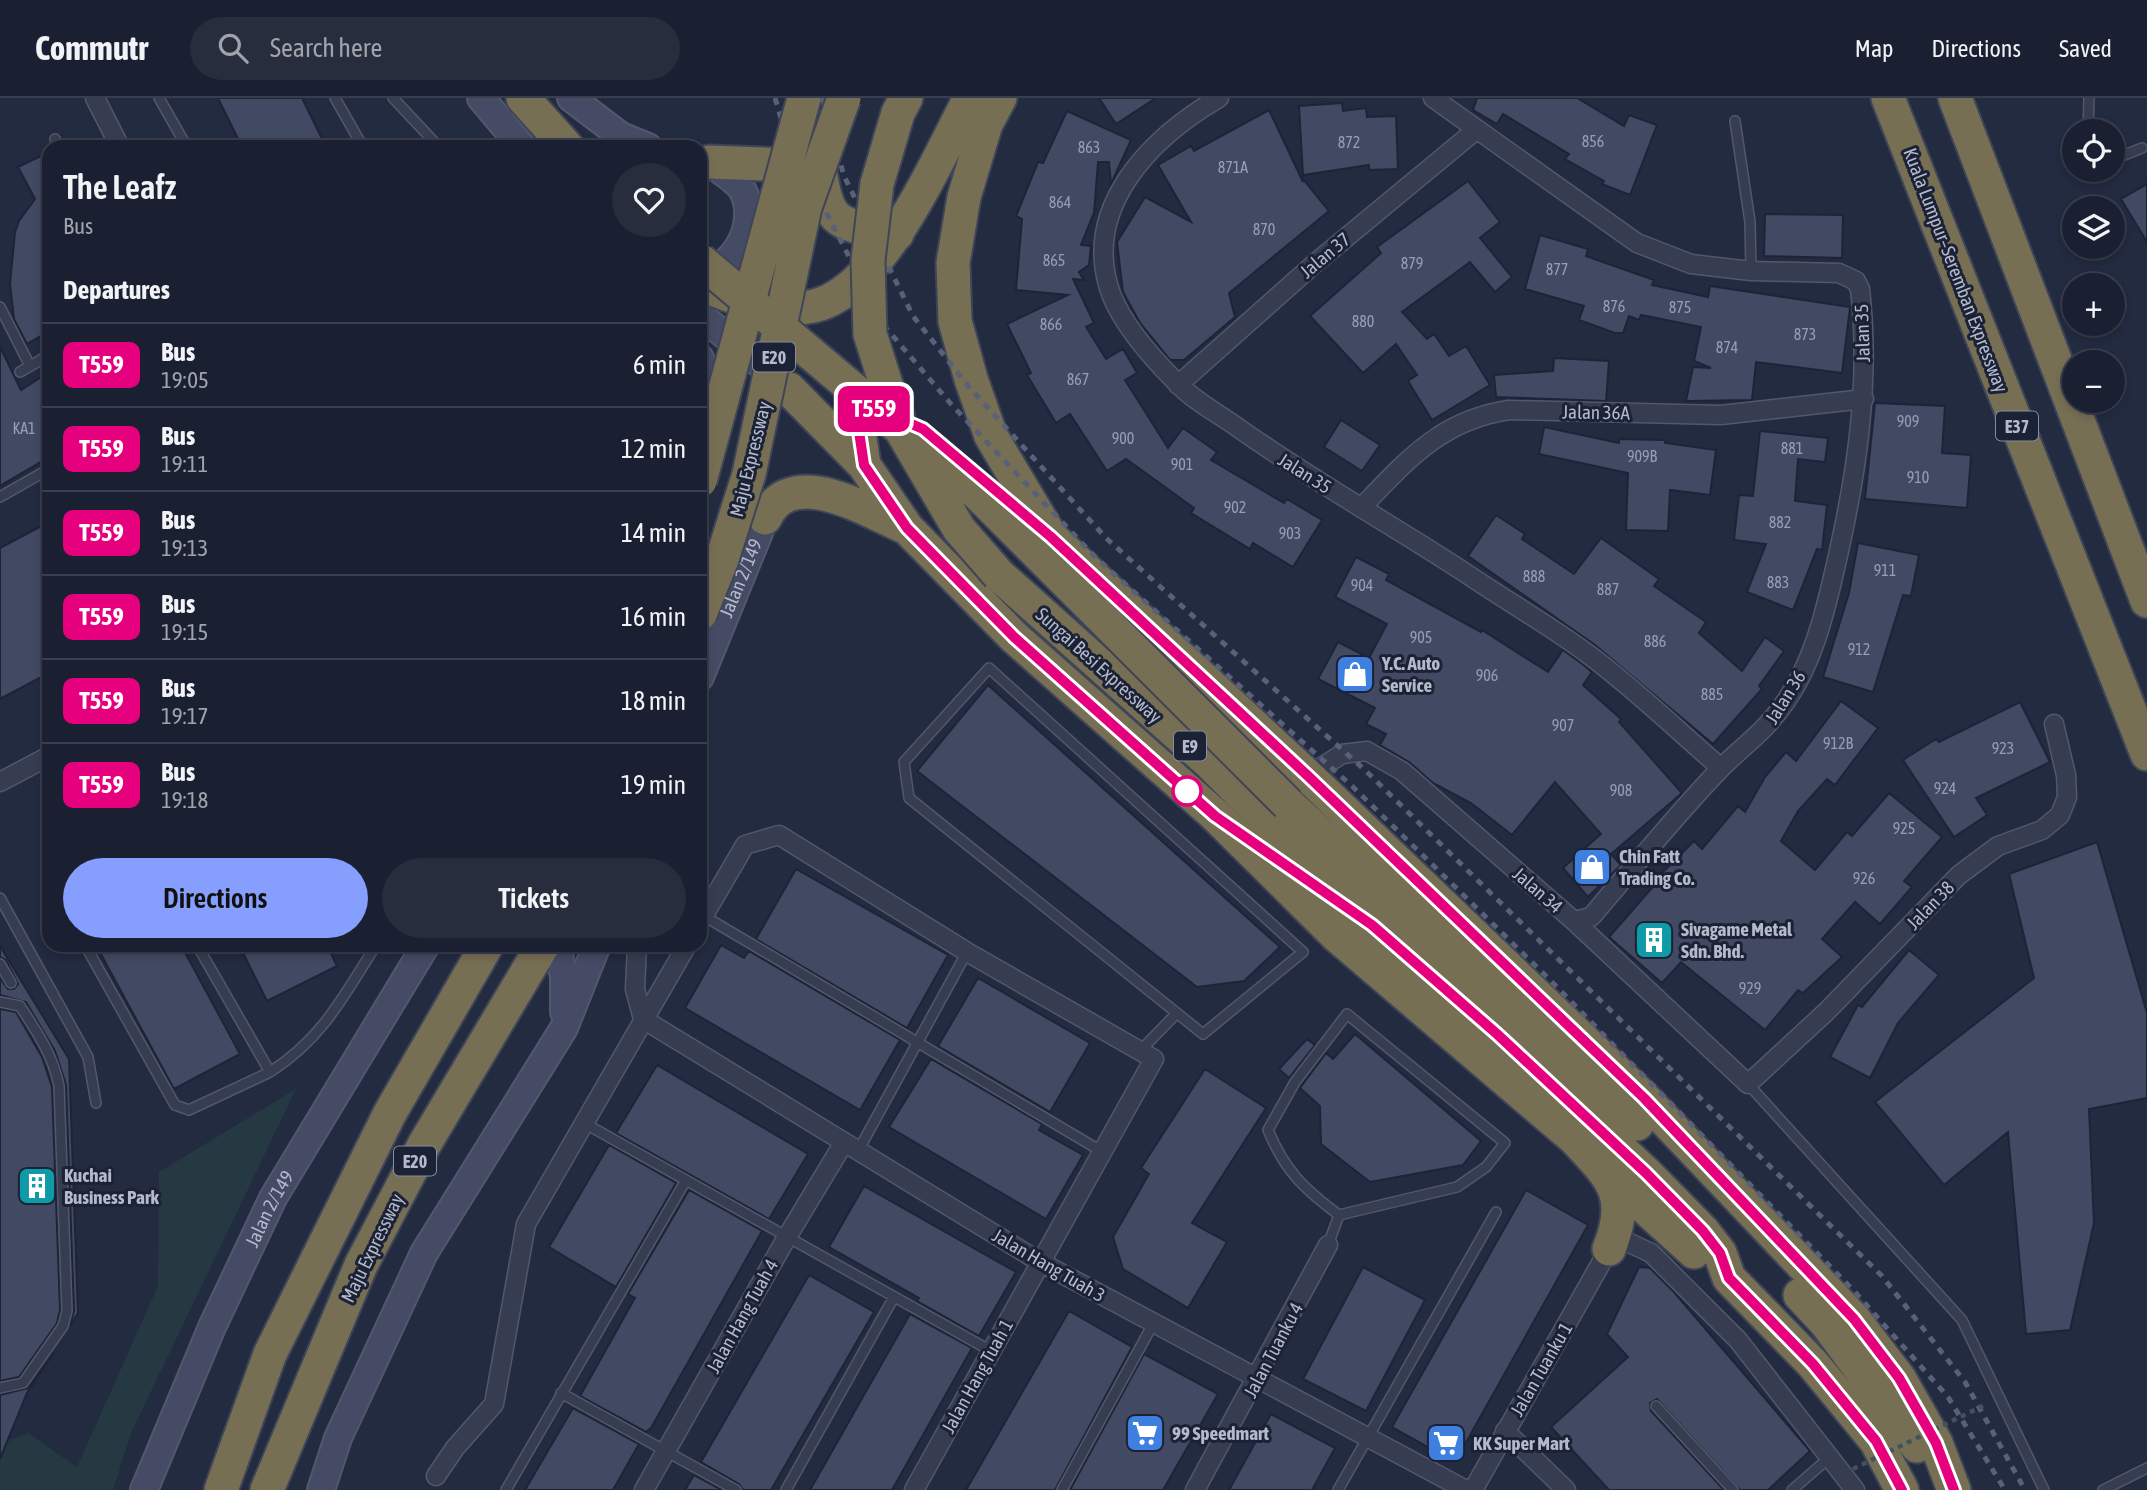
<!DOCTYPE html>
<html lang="en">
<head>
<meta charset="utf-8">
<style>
	body { margin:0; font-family:"Asap Condensed",sans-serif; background:#272d3d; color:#f1f3f6; height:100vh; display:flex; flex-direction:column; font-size:26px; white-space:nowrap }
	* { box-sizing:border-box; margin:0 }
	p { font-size:23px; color:#9fa3ab }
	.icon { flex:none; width:38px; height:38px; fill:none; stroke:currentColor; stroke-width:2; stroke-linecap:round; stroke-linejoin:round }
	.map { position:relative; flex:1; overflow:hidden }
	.details { position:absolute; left:42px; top:42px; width:665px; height:812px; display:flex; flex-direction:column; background:#1a2031; border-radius:21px; box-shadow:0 4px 10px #0003,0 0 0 2px #383e4d }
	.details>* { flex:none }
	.badge { padding:0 14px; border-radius:10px; font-size:24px; line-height:46px }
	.tools { position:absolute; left:2062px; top:21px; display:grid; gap:14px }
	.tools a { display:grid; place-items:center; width:63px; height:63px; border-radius:50%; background:#1a2031; box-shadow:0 4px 10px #0003,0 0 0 2px #383e4d; font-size:35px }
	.map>.badge { position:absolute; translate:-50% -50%; box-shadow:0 0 0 4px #fff }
	h2 { padding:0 21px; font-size:26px; line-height:63px }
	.round { display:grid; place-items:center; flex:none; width:74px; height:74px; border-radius:37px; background:#272d3d }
	.head { display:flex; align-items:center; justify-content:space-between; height:119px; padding:0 21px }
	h1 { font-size:33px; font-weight:600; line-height:52px }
	.button { display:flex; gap:14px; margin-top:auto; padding:14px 21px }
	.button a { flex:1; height:80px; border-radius:42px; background:#869ffe; color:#111; font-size:28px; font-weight:600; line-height:80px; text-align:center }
	.button a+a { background:#272d3d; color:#f1f3f6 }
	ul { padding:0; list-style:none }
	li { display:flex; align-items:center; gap:21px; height:84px; padding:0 21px; border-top:2px solid #383e4d }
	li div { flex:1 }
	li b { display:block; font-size:26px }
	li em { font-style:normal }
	li .badge { min-width:77px; font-weight:700; text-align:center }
	header { display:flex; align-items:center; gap:42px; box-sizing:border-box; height:98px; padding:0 35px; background:#1a2031; border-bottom:2px solid #383e4d }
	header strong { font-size:33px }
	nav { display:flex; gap:38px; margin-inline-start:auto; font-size:24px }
	.search { width:490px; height:63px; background:#272d3d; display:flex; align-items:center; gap:18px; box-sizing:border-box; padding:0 24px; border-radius:38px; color:#9fa3ab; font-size:26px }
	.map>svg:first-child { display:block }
	.green { fill:#253942 }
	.building { fill:#424a63; stroke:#1e2437; stroke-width:2 }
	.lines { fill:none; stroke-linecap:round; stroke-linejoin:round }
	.lane-casing { stroke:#52586b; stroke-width:12 }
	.street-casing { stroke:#52586b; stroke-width:21 }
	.secondary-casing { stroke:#52586b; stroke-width:30 }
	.highway-casing { stroke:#3f4558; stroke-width:37 }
	.lane { stroke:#373d50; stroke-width:9 }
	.street { stroke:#373d50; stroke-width:18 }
	.secondary { stroke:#454b64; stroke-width:26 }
	.highway { stroke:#776f54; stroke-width:33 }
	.rail { stroke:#596078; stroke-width:5; stroke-dasharray:7 7; stroke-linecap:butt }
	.highway-bridge-casing { stroke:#3f4558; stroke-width:37; stroke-linecap:butt }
	.path-bridge { stroke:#40555b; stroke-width:4.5; stroke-dasharray:5 5; stroke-linecap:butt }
	.highway-bridge { stroke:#776f54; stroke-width:33 }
	.line-casing { stroke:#fff; stroke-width:16 }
	.line { stroke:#e6007e; stroke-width:10 }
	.stop-dot { fill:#fff; stroke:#e6007e; stroke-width:3.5 }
	.labels { text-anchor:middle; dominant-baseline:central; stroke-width:6; stroke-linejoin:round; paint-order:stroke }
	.number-label { font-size:16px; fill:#989db1 }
	.shield { fill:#1c2235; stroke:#868c9e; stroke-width:2 }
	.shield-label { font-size:18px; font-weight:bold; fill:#b4b9cb }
	.street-label { font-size:19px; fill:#b4b9cb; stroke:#1c2235 }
	.poi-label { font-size:19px; font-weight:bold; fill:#b4b9cb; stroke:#1c2235; text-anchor:start }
</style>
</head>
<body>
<header>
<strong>Commutr</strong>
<div class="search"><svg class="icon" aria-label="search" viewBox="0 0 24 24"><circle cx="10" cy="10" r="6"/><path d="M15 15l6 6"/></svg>Search here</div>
<nav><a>Map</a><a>Directions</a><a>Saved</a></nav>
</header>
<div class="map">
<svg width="2147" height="1392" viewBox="0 0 2147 1392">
	<rect width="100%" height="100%" fill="#232b41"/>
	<path class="green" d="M296 991 131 1335 113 1392H0V1346L28 1335 77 1369 158 1188 159 1074Z"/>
	<path class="building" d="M218 0H302L326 49H242Z
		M1099 0H1156L1116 26Z
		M1477 0H1577L1624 28 1629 17 1657 27 1630 97 1602 86 1604 83 1565 61 1569 56 1503 16 1497 26 1473 12Z
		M1342 5 1343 13 1366 10 1367 19 1396 18 1398 71 1369 72V67L1303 77 1299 8Z
		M1269 12 1303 84V81L1329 113 1229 195 1235 219 1184 262H1170L1140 225 1123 194 1117 144 1145 99 1191 124 1158 67 1191 48 1194 53Z
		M1067 13 1131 42 1111 86 1109 64H1098L1094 115 1081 147 1091 148 1089 167 1079 174 1084 182 1073 181 1094 225 1086 229 1106 261 1123 251 1137 275 1125 282 1168 350 1183 330 1217 354 1211 362 1284 405 1287 401 1322 422 1293 469 1253 445 1250 451 1191 415 1194 410 1126 361 1107 373 1070 316 1056 325 1027 277 1031 275 1007 226 1068 197 1016 192 1022 121 1016 118 1038 64 1043 65Z
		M49 54V233L27 246 14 221 10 186 15 134 19 123 35 101 18 69Z
		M1468 83 1500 124 1480 140 1512 179 1495 194 1470 164 1402 214 1427 241 1434 236 1449 258 1466 248 1490 287 1432 322 1408 283 1417 277 1396 246 1363 275 1310 218 1381 155 1377 149Z
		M2147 86V144L2121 101Z
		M1765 116 1843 117 1842 160 1764 158Z
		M1540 137 1588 151 1586 158 1654 182 1652 187 1708 199 1710 188 1850 209 1842 275 1756 264 1752 302 1686 303 1693 269 1711 270 1694 263 1701 229 1641 217 1639 222 1629 218 1623 235H1615L1579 222 1584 208 1525 191Z
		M0 249 21 292 49 274V359L0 388Z
		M1554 260 1609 263 1606 303 1496 299 1494 277 1553 273Z
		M1875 305 1945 308 1942 355 1971 357 1967 410 1865 401Z
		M1341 322 1380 347 1362 373 1324 349Z
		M1544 329 1619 345V341L1665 342V345L1716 352 1710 397 1670 392 1668 433 1626 432 1628 375 1539 356Z
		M1760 333 1828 340 1825 364 1798 361 1795 403 1827 407 1822 452 1817 451 1793 512 1747 494 1766 446 1734 442 1739 397 1753 398Z
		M1496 417 1525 436 1522 441 1574 476 1601 440 1659 481 1654 488 1706 524 1699 535 1742 573 1765 539 1784 553 1759 588 1762 591 1713 646 1595 547 1468 458Z
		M49 424V575L0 601V450Z
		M1858 445 1919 457 1911 498 1903 497 1873 594 1823 579 1849 495Z
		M1356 459 1389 476 1386 482 1481 534 1482 532 1548 574 1563 552 1581 565 1592 574 1583 587 1621 621 1619 624 1682 695 1611 756 1621 767 1588 799 1563 770 1601 736 1555 684 1512 737 1471 705 1433 685 1409 664 1380 647 1386 636 1366 626 1375 610 1318 581 1338 544 1369 560 1387 526 1335 499Z
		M988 587 1280 849 1244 883 1197 889 917 673Z
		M1841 603 1878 630 1835 687 1827 681 1798 713 1781 743 1815 772 1847 734 1852 738 1889 695 1942 739 1904 783 1912 789 1880 826 1855 804 1822 841 1842 859 1803 895 1798 892 1765 932 1681 864 1662 885 1609 839 1652 790 1650 787 1694 743 1702 751 1738 708 1745 714 1765 679 1786 654 1796 663Z
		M2020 604 2050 664 1976 700 1987 717 1954 739 1903 662 1936 641 1939 644Z
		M2097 744 2147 915V1000L2089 1011 2094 1125 2070 1232 2026 1236 2008 1034 1944 1087 1875 1004 2034 880 2009 776Z
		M796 771 948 857 907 930 756 841Z
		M96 847H181L240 956 174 991Z
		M239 847H327L337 868 267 903Z
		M721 847 744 860 749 853 900 942 860 1012 685 910Z
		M0 848 69 961 78 1215 70 1227 74 1213 66 987 55 953 26 904 0 897V880L8 891H14L18 886 6 862 0 859Z
		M1909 852 1939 877 1898 925 1870 980 1830 959 1858 907 1862 909Z
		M978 880 1090 945 1050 1014 938 948Z
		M0 911 16 914 42 959 52 989 60 1212 57 1225 19 1279 0 1283Z
		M1355 936 1481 1043 1463 1067 1370 1084 1321 1046 1320 1008 1300 990 1326 955 1333 961Z
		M1307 941 1315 947 1289 980 1279 971Z
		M931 961 1042 1026 1039 1032 1083 1057 1046 1121 889 1029Z
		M657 967 808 1056 769 1121 616 1035Z
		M1205 971 1266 1010 1192 1125 1227 1144 1188 1210 1123 1171 1113 1139 1149 1076 1141 1070Z
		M609 1047 676 1085 616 1189 549 1149Z
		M864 1088 1016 1174 979 1238 917 1203 919 1200 829 1149Z
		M689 1092 762 1133 651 1330 646 1334 580 1298 635 1200 628 1196Z
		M1526 1092 1588 1127 1455 1364 1392 1329Z
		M1363 1169 1425 1202 1366 1313 1303 1281Z
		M1639 1169 1650 1170 1673 1193 1810 1353 1768 1392H1740L1657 1301 1650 1305 1651 1313 1724 1392H1609L1551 1329 1628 1259 1607 1236Z
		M809 1177 874 1214 771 1392H743L739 1386 701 1364Z
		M1069 1213 1132 1249 1055 1392H966Z
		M910 1216 972 1250 892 1392H810Z
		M54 1254 27 1295 0 1361V1297L28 1290Z
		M1144 1256 1218 1296 1163 1392H1070Z
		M573 1310 639 1346 613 1392H525Z
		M1271 1316 1335 1350 1312 1392H1229Z
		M694 1377 722 1392H685Z"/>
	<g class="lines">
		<g class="lane-casing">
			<path id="lane" d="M159 0 187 49
				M335 0 363 49
				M393 0 439 49
				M1735 23 1750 124 1751 173
				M2088 33 2089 0
				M55 41 59 49
				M2112 62 2142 50
				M0 209 30 268
				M20 274 49 257
				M0 399 49 371
				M989 570 1303 854 1203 936 909 700 904 664Z
				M0 800 88 959 96 1005
				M704 818 1101 1053
				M85 847 175 1007 189 1012 270 974
				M197 847 270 974C322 941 344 898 376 847
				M0 866 11 885
				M0 904 20 908C37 934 53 957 59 988L67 1213 63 1228 23 1285 0 1290
				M1347 916 1505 1045 1486 1069 1457 1089 1339 1117C1304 1091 1285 1073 1268 1032L1295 984Z
				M1140 953 1177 915
				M1748 986 1962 1222 2044 1392
				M584 1025 991 1253
				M858 1053 967 854
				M1328 1147 1339 1117
				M561 1295 736 1392
				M1656 1308 1733 1392
				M506 1392 686 1082
				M786 1392 894 1199
				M1062 1392 1153 1226
				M1338 1392 1496 1114
				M1792 1392 1830 1359
				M2103 1392 2147 1370"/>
		</g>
		<g class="street-casing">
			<path id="street" d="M95 0 120 49
				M1219 0C1152 39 1080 109 1111 196 1123 227 1153 261 1177 285 1193 302 1217 315 1237 329 1310 381 1389 425 1464 474 1505 502 1549 527 1588 556 1635 591 1677 632 1721 670
				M1433 0 1637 145 1691 166 1751 173 1839 175 1856 183 1860 191C1871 287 1856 381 1834 475 1824 518 1812 566 1786 603 1765 634 1745 646 1720 671 1675 718 1633 770 1591 819L1574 823
				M1178 287 1313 167 1476 32
				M1361 410C1407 362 1441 322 1509 312L1721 317 1864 301
				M1308 678 1342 656 1367 653 1402 673 1574 823 1748 986 1826 914 1959 777 1998 748 2042 732 2060 717 2067 699 2066 677 2054 626
				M0 684 49 658
				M700 824 745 747 779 737 967 854 1154 961 914 1392
				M637 847 635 891 643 921
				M643 921 1040 1164 1466 1392
				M1623 1142 1651 1155 1738 1242 1855 1392
				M1505 1333 1566 1392
				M436 1378 455 1350 494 1306 526 1126 687 847
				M644 1392 787 1139 843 1046
				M1195 1392 1328 1147
				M1473 1392 1609 1151"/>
		</g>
		<g class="secondary-casing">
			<g id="secondary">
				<path d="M481 0 522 49"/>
				<path d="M571 0 621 38 648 49"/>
				<path d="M700 174C736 172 759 124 743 93 737 82 718 72 709 64L701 62"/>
				<path d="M700 217 783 285"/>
				<path d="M700 260 703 272 700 294"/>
				<path id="s1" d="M700 579 765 420"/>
				<path d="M557 847 564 879V914"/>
				<path id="s2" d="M144 1392 212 1229 273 1100 426 847"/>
				<path d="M321 1392 338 1340 424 1155 564 930 597 847"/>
			</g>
		</g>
		<g class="highway-casing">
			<path id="highway" d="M523 0 567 49
				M1000 0 986 26 964 99 953 165 955 223 971 281 991 338 1051 439 1308 678 1644 1000 1854 1221 1899 1280 1936 1345 1954 1392
				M1888 0 2147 656
				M1955 0 2147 503
				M818 60C828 127 832 126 897 136
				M709 64 790 67 811 54
				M877 86 898 15 906 0
				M700 186C735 200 774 217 814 208 883 192 938 59 970 0
				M789 291 864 367 907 430 1014 539 1215 717 1337 838 1575 1041C1611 1080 1631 1096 1609 1151
				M864 367 857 320 864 309 898 320
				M765 420C792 364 866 413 907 430
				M999 477 1211 666 1372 827 1497 936 1646 1075 1703 1133 1720 1155 1729 1180 1813 1266 1876 1343 1902 1392
				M1288 706 1637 1026
				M1609 1077 1694 1154
				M1800 1197 1826 1225 1917 1348
				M221 1392 270 1256 390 1015 487 847
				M267 1392 361 1167 424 1047 543 847"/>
		</g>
		<use href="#lane" class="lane"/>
		<use href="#street" class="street"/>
		<use href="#secondary" class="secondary"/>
		<use href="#highway" class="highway"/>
		<path class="rail" d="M775 0 786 37 886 230 951 306 1096 460 1353 689 1546 878 1855 1194 1948 1299 2005 1392
			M822 0 844 78 913 218 969 289 1106 440 1367 674 1882 1178 1965 1284 2025 1392"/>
		<g class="highway-bridge-casing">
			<path id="highway-bridge" d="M877 86 868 162 870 236 900 330 959 431 999 477
				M700 162 980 398 1288 706
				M700 383 804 0
				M700 516 722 461 749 376 805 109 844 0"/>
		</g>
		<path class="path-bridge" d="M1853 1371 1983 1308"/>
		<use href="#highway-bridge" class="highway-bridge"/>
	</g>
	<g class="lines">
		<g class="line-casing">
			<path id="line" d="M1902 1392 1876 1343 1813 1266 1729 1180 1720 1155 1703 1133 1646 1075 1497 936 1372 827 1215 718 1014 539 907 430 864 367 857 320 864 309 879 312 923 331 1051 439 1308 678 1644 1000 1854 1221 1899 1280 1936 1345 1954 1392"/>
		</g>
		<use href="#line" class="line"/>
	</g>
	<defs>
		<g id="shop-square" transform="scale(2.0125)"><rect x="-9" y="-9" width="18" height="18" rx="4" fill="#3f7fe0" stroke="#1c2235"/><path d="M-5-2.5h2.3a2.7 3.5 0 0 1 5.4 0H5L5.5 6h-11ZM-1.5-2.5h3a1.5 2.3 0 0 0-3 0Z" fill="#fff"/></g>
		<g id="building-square" transform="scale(2.0125)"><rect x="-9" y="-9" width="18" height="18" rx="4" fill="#0f9aa8" stroke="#1c2235"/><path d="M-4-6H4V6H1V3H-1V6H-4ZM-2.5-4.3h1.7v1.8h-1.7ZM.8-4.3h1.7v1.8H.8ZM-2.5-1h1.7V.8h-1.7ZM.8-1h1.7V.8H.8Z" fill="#fff"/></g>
		<g id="supermarket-square" transform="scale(2.0125)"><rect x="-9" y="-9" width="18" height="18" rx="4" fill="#3f7fe0" stroke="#1c2235"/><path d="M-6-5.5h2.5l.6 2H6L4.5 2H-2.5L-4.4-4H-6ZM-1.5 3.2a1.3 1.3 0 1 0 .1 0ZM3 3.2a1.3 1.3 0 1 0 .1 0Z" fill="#fff"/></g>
	</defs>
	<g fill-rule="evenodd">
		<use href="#shop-square" x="1355" y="576"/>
		<use href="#shop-square" x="1592" y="769"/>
		<use href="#building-square" x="1654" y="842"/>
		<use href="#building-square" x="37" y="1088"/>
		<use href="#supermarket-square" x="1145" y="1335"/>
		<use href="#supermarket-square" x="1446" y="1345"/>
	</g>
	<circle class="stop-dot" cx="1187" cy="693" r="14"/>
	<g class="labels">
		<g class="number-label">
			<text x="1593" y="43">856</text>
			<text x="1349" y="44">872</text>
			<text x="1089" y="49">863</text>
			<text x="1233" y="69">871A</text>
			<text x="1060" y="104">864</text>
			<text x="1264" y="131">870</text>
			<text x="1054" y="162">865</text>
			<text x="1412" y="165">879</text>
			<text x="1557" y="171">877</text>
			<text x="1614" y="208">876</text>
			<text x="1680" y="209">875</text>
			<text x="1363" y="223">880</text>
			<text x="1051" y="226">866</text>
			<text x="1805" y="236">873</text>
			<text x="1727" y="249">874</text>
			<text x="1078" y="281">867</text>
			<text x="1908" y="323">909</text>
			<text x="24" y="330">KA1</text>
			<text x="1123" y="340">900</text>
			<text x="1792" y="350">881</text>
			<text x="1642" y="358">909B</text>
			<text x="1182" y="366">901</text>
			<text x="1918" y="379">910</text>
			<text x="1235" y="409">902</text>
			<text x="1780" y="424">882</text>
			<text x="1290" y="435">903</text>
			<text x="1885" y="472">911</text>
			<text x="1534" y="478">888</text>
			<text x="1778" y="484">883</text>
			<text x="1362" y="487">904</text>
			<text x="1608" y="491">887</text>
			<text x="1421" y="539">905</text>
			<text x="1655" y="543">886</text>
			<text x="1859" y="551">912</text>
			<text x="1487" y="577">906</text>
			<text x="1712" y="596">885</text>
			<text x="1563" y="627">907</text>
			<text x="1838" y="645">912B</text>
			<text x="2003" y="650">923</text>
			<text x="1945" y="690">924</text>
			<text x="1621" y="692">908</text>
			<text x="1904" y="730">925</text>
			<text x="1864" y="780">926</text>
			<text x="1750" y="890">929</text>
		</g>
		<g class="shield">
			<rect x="753" y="244.5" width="42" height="29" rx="5"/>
			<rect x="1996" y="313.5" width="42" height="29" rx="5"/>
			<rect x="1174" y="633.5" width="32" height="29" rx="5"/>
			<rect x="394" y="1048.5" width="42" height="29" rx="5"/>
		</g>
		<g class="shield-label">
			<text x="774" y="259">E20</text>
			<text x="2017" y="328">E37</text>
			<text x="1190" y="648">E9</text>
			<text x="415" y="1063">E20</text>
		</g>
		<g class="street-label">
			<text transform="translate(1325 157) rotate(-40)">Jalan 37</text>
			<text transform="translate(1956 172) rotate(69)">Kuala Lumpur–Seremban Expressway</text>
			<text transform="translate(1862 235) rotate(-92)">Jalan 35</text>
			<text transform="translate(1596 314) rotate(1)">Jalan 36A</text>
			<text transform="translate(750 361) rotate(-76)">Maju Expressway</text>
			<text transform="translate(1305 375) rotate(32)">Jalan 35</text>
			<text stroke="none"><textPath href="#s1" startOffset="107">Jalan 2/149</textPath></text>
			<text transform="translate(1099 567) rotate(42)">Sungai Besi Expressway</text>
			<text transform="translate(1785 599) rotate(-58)">Jalan 36</text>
			<text transform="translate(1538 792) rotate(41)">Jalan 34</text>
			<text transform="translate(1930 807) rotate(-46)">Jalan 38</text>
			<text stroke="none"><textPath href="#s2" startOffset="308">Jalan 2/149</textPath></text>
			<text transform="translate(372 1150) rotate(-64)">Maju Expressway</text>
			<text transform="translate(1049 1167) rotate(30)">Jalan Hang Tuah 3</text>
			<text transform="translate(742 1218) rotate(-61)">Jalan Hang Tuah 4</text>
			<text transform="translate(1273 1252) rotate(-62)">Jalan Tuanku 4</text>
			<text transform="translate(1541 1271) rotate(-60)">Jalan Tuanku 1</text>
			<text transform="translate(977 1278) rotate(-61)">Jalan Hang Tuah 1</text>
		</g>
		<g class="poi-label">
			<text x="1382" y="565">Y.C. Auto<tspan x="1382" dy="22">Service</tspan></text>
			<text x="1619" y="758">Chin Fatt<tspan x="1619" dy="22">Trading Co.</tspan></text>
			<text x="1681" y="831">Sivagame Metal<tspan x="1681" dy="22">Sdn. Bhd.</tspan></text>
			<text x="64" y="1077">Kuchai<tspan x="64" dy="22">Business Park</tspan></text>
			<text x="1172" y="1335">99 Speedmart</text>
			<text x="1473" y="1345">KK Super Mart</text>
		</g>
	</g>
</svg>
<div class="tools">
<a><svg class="icon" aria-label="locate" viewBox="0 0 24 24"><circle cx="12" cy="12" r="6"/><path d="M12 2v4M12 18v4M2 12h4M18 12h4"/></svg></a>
<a><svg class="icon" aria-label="layers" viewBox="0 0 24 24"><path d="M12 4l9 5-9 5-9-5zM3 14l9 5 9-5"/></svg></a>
<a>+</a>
<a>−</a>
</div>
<b class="badge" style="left:874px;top:311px;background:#e6007e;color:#fff">T559</b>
<section class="details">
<div class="head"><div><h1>The Leafz</h1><p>Bus</p></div><a class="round"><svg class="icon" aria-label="heart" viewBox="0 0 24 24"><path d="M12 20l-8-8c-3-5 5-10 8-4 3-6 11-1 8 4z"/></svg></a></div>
<h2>Departures</h2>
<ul>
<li><span class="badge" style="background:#e6007e;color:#fff">T559</span><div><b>Bus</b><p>19:05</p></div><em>6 min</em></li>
<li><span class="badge" style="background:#e6007e;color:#fff">T559</span><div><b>Bus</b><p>19:11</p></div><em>12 min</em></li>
<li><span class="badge" style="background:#e6007e;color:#fff">T559</span><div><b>Bus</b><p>19:13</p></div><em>14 min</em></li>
<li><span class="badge" style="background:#e6007e;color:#fff">T559</span><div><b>Bus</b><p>19:15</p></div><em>16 min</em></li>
<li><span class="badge" style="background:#e6007e;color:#fff">T559</span><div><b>Bus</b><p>19:17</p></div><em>18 min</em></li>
<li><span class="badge" style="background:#e6007e;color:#fff">T559</span><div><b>Bus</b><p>19:18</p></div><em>19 min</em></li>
</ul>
<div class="button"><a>Directions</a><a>Tickets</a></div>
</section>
</div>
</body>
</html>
